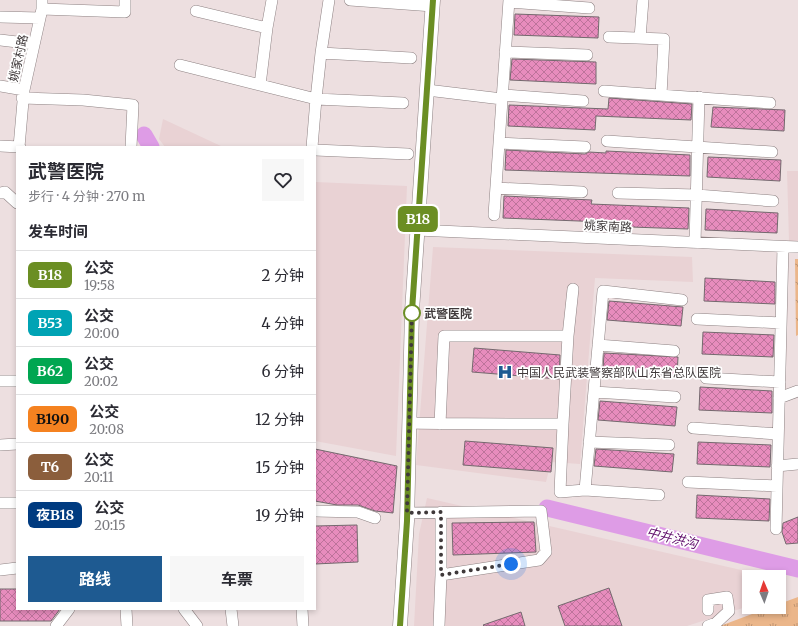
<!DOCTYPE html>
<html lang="zh">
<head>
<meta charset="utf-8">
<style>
	body { margin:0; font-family:Merriweather,"Noto Sans SC",serif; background:#f7f7f7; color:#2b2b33; height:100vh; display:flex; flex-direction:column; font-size:15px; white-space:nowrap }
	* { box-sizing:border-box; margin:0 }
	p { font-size:13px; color:#7c7c81 }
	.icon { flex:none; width:22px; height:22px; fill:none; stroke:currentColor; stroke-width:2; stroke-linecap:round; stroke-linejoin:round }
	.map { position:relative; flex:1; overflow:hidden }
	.drawer { position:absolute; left:16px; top:146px; width:300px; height:464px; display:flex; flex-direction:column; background:#fff; border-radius:0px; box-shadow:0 2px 6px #0003 }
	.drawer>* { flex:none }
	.badge { padding:0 8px; border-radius:6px; font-size:14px; line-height:26px }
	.needle { width:26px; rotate:358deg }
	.buttons { position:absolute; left:742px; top:570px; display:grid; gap:8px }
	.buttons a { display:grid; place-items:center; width:44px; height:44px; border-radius:0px; background:#fff; box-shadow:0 2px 6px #0003; font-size:20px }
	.you { position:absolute; width:20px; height:20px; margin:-10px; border:3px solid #fff; border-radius:50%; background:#1a73e8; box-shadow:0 0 0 6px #1a73e833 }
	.map>.badge { position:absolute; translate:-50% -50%; box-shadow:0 0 0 2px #fff }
	h2 { padding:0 12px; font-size:15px; line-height:36px }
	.round { display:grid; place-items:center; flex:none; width:42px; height:42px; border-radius:0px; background:#f7f7f7 }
	.overview { display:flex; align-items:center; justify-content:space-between; height:68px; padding:0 12px }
	h1 { font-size:19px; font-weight:700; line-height:30px }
	.action { display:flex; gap:8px; margin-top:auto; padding:8px 12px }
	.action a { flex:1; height:46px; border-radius:0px; background:#1e5a91; color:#fff; font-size:16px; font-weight:700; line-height:46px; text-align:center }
	.action a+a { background:#f7f7f7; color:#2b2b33 }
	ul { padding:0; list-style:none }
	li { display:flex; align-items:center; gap:12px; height:48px; padding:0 12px; border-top:1px solid #e1e1e2 }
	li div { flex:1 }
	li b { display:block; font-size:15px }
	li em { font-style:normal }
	li .badge { min-width:44px; font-weight:700; text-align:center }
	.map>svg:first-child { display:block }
	.built { fill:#e9d2d4 }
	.grass { fill:url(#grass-tufts) }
	.forest { fill:url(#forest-crowns) }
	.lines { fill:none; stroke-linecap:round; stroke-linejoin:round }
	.river { stroke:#de9ce6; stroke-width:17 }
	.building { fill:url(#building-cross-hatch); stroke:#74696e }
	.minor-casing { stroke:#8e8283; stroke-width:12 }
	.major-casing { stroke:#8e8283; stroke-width:15 }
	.minor { stroke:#fff; stroke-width:11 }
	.major { stroke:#fff; stroke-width:14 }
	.line-casing { stroke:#fff; stroke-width:9 }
	.line { stroke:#6b8e23; stroke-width:6 }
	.walk { stroke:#3f393a; stroke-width:4; stroke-dasharray:0 7.2 }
	.stop-dot { fill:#fff; stroke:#6b8e23; stroke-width:2 }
	.labels { text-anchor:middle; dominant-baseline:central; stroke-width:3.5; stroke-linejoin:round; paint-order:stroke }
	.street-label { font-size:12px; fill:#3f393a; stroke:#fff }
	.stop-label { font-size:12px; font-weight:bold; fill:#3f393a; stroke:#fff; text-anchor:start }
	.poi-label { font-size:12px; fill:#3f393a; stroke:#fff; text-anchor:start }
	.water-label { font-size:13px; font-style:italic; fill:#61106c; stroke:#fff }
</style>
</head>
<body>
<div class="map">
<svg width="798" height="626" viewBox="0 0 798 626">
	<defs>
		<pattern id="grass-tufts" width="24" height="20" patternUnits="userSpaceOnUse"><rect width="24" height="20" fill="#ebb68a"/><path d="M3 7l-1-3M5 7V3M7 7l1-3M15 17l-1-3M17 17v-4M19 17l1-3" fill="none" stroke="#c09572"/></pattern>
		<pattern id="forest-crowns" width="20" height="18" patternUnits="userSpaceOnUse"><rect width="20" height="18" fill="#ebb68a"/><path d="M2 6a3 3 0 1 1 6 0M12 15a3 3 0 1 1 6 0" fill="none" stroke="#c09572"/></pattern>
		<pattern id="building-cross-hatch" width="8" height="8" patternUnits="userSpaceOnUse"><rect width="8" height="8" fill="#e78cbd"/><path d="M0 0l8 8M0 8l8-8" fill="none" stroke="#bd739b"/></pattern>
	</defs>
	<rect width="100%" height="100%" fill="#eddfe0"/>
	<path class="built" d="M163 119 223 147H165L159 139Z
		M787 171H798V241H789Z
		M315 182 407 186 396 456 315 441Z
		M433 247 692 257 693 282 595 278 580 464 551 462 546 482 416 465Z
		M427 498 772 577H749V606L687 626H414L419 534Z"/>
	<path class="grass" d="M798 597V626H720L771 607H779V604Z"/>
	<path class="forest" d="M795 259H798V335L796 336Z"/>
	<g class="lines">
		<path class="river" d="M144 135 151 147
			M547 508 798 569"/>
	</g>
	<path class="building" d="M515 14 599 17 598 38 514 35Z
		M512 59 596 62V84L510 80Z
		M609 98 692 104 691 120 596 116 595 130 508 126 509 105 608 109Z
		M713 107 785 110 784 131 711 127Z
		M506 150 585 154 589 152 606 153V151L690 155V176L505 170Z
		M708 157 781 160 780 181 707 177Z
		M504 196 592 200 591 204 689 208 688 229 603 226 604 222 503 218Z
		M706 209 778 213 777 233 705 230Z
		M705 278 775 282V304L704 301Z
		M609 301 683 307 681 326 607 320Z
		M703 332 774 335 773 357 702 354Z
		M474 348 560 355 559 379 472 372Z
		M604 353 678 357 677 376 603 370Z
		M700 387 772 391V413L699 410Z
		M600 401 677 407 675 426 598 420Z
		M465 441 553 448 551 472 463 465Z
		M698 442 771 445 770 467 697 464Z
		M315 449 397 466 393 513 375 511 358 505H337L315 501Z
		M596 449 674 454 672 472 594 466Z
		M697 495 770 499 769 521 696 518Z
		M798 517V543L786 544 782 532 783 523Z
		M534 522 536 552 453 555 452 523Z
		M357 525 358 562 315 564V526Z
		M609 588 622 626H565L558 606Z
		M0 589H17V609H60L51 621H0Z
		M521 612 525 626H484L483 625Z"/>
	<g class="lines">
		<g class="minor-casing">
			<path id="minor" d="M329 0 321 53 411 58
				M350 0 433 6
				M509 2 589 8
				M42 9 125 12V0
				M196 11 267 28 260 85
				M0 17 40 18
				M267 28 272 0
				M609 37 664 39 661 95
				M640 38 643 0
				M0 40 34 44
				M505 52 587 55
				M321 53 316 99 403 103
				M180 65 316 99 312 147
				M0 86 24 90
				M427 90 502 99
				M604 91 770 103
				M503 95 583 101
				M22 98 83 100 133 105 131 147
				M607 141 772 152
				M499 143 585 147
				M0 146 20 147
				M19 147 24 90 42 9V0
				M315 150 408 154
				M496 188 582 192
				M0 193 5 192 17 203
				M618 193 697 195 773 201
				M494 215 509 0
				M417 230 798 247
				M695 243 699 97
				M697 319 781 323
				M568 336 573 289
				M598 345 674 351
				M706 378 780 382
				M0 381H17
				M594 392 675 397
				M779 398 798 391
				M410 423C461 424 512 424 563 424L568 336H444L440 424
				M563 424 560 492 585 490 603 291 682 300
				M693 428 778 434
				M589 442 669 445
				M0 445 17 444
				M777 466 798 464
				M688 482 777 486
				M585 490 659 495
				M0 503H17
				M315 511 358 512 375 518
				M407 513 541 511 546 552 539 560 441 575 439 626
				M776 529 783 247
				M0 570 17 568
				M441 575V512
				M126 609 127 626
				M184 609 197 626
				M231 609 233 626
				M302 609 303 626
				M56 626 69 609
				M708 626 716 623 729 611 727 597 708 600V610"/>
		</g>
		<g class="major-casing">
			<path id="major" d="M400 626 407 521 412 311 433 0"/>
		</g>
		<use href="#minor" class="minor"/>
		<use href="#major" class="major"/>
	</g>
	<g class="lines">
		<g class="line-casing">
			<path id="line" d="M400 626 407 521 412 311 433 0"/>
		</g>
		<use href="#line" class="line"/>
		<path class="walk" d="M412 313V311L407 513 441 512V575L511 564"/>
	</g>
	<defs>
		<g id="hospital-bare" transform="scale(1.2)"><path d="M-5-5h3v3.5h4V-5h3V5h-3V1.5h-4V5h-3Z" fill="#1e5a91" stroke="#fff" stroke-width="2.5" paint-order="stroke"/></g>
	</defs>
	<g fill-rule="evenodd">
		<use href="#hospital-bare" x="505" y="372"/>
	</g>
	<circle class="stop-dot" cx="412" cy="313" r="8"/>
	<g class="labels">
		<g class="street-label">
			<text transform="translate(18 58) rotate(-77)">姚家村路</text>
			<text transform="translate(608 226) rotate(3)">姚家南路</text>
		</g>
		<g class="stop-label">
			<text x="424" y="313">武警医院</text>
		</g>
		<g class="poi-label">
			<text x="517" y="372">中国人民武装警察部队山东省总队医院</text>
		</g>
		<g class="water-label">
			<text transform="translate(672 538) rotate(14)">中井洪沟</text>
		</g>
	</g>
</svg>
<div class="buttons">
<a><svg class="needle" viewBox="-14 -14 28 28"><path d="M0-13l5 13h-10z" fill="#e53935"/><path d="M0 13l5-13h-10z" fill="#7c7c81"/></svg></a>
</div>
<div class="you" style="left:511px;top:564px"></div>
<b class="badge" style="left:418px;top:219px;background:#6b8e23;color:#fff">B18</b>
<section class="drawer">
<div class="overview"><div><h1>武警医院</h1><p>步行 · 4 分钟 · 270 m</p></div><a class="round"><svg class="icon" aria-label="heart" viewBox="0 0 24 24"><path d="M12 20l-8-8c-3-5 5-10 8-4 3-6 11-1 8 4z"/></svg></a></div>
<h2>发车时间</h2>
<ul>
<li><span class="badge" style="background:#6b8e23;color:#fff">B18</span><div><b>公交</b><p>19:58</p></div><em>2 分钟</em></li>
<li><span class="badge" style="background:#00a3b4;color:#fff">B53</span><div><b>公交</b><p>20:00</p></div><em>4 分钟</em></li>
<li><span class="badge" style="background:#00a651;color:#fff">B62</span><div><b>公交</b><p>20:02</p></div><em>6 分钟</em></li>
<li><span class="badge" style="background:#f58220;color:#111">B190</span><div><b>公交</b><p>20:08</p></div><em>12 分钟</em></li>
<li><span class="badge" style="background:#8b5e3c;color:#fff">T6</span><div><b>公交</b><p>20:11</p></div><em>15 分钟</em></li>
<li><span class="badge" style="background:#003b80;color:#fff">夜B18</span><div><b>公交</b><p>20:15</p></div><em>19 分钟</em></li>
</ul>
<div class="action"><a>路线</a><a>车票</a></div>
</section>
</div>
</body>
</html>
